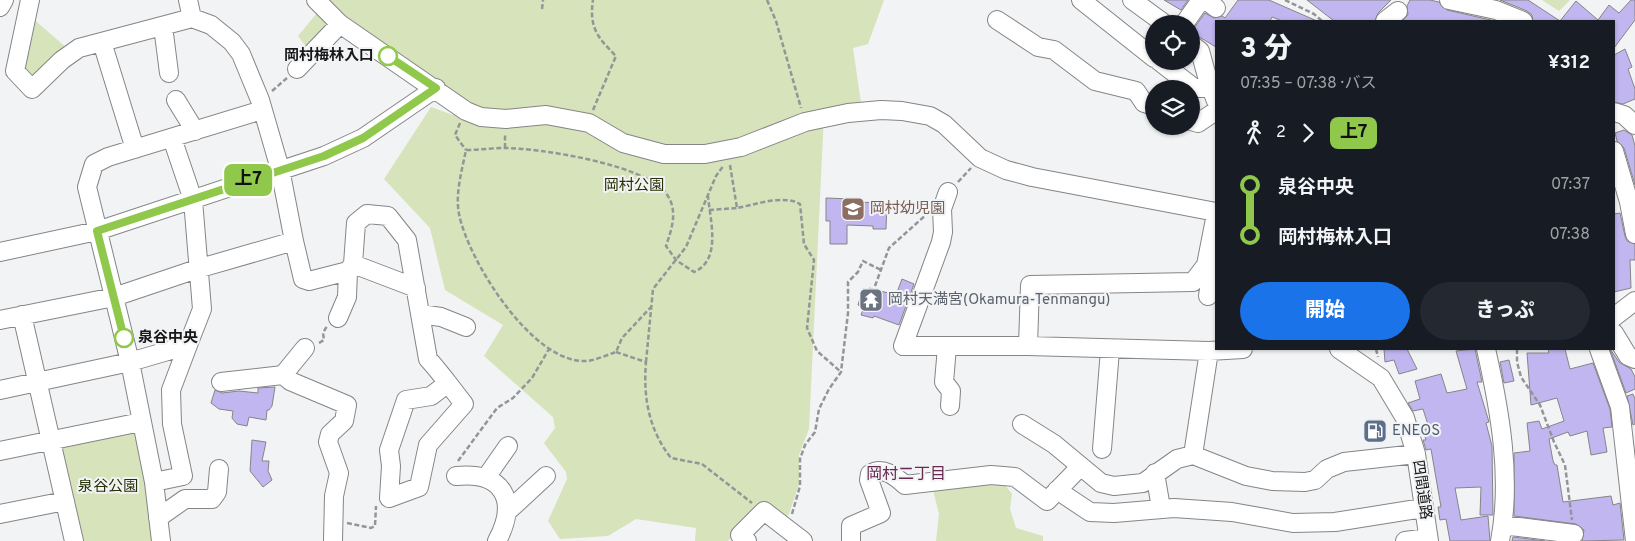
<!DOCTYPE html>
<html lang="ja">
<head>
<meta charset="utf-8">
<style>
	body { margin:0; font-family:Overpass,"Noto Sans JP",sans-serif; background:#242831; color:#f1f3f6; height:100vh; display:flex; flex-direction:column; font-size:19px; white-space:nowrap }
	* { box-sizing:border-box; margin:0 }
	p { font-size:16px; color:#9ea1a6 }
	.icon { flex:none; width:28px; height:28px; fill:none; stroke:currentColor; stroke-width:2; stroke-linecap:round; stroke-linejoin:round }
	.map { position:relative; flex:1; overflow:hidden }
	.drawer { position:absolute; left:1215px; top:20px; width:400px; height:330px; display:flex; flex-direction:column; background:#171b24; border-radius:0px; box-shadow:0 1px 4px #0004 }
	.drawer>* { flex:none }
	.badge { padding:0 10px; border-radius:8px; font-size:18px; line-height:32px }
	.fabs { position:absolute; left:1145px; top:15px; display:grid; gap:10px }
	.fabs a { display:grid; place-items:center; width:55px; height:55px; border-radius:50%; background:#171b24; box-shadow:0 1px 4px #0004; font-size:25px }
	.map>.badge { position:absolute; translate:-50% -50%; box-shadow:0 0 0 2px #fff }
	.legs { display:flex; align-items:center; gap:8px; height:55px; padding:0 25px; font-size:16px }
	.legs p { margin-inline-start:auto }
	.head { display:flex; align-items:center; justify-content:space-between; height:85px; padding:0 25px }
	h1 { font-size:28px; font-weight:800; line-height:38px }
	.action { display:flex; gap:10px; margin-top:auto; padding:10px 25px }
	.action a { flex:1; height:58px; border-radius:30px; background:#1a73e8; color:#fff; font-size:20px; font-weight:800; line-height:58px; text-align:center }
	.action a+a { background:#242831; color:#f1f3f6 }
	ul { padding:0 25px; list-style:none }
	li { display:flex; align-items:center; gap:18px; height:50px; font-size:19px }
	li i { display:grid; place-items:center; width:8px; height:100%; margin:0 6px; background:currentColor }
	li i::after { content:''; width:12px; height:12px; margin:-6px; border:4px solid; border-radius:50%; background:#171b24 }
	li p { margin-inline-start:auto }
	li:first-child i { background:linear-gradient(#0000 50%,currentColor 0) }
	li:last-child i { background:linear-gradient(currentColor 50%,#0000 0) }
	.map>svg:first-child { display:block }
	.green { fill:#d6e3bb }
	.building { fill:#c1b6ef; stroke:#858587 }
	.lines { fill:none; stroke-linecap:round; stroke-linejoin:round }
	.minor-casing { stroke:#858587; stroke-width:20 }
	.path { stroke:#949596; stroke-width:2.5; stroke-dasharray:5 2.5; stroke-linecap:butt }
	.minor { stroke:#fff; stroke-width:18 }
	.line-1-casing { stroke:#fff; stroke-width:11 }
	.line-1 { stroke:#90c84b; stroke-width:8 }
	.stop-1-dot { fill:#fff; stroke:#90c84b; stroke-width:2.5 }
	.labels { text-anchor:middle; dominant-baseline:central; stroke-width:4; stroke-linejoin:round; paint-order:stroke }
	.stop-label { font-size:15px; font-weight:bold; fill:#181819; stroke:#f2f3f5; text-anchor:end }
	.park-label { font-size:15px; fill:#263004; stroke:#f2f3f5 }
	.education-label { font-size:15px; fill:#785e54; stroke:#f2f3f5; text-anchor:start }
	.worship-label { font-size:15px; fill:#5b616d; stroke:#f2f3f5; text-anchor:start }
	.service-label { font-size:15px; fill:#4e5e75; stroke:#f2f3f5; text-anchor:start }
	.street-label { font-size:15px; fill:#181819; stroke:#f2f3f5 }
	.neighbourhood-label { font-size:16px; fill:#672a50; stroke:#f2f3f5 }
</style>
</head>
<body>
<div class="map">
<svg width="1635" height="541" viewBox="0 0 1635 541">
	<rect width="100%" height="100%" fill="#f2f3f5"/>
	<path class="green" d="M325 0H884L868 44 853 48 861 103 824 114 809 429 799 455V484L789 514 782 523 760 505 728 541H695L696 528 636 519 608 536 560 539 548 521 567 479 566 472 544 443 555 428 553 417 484 356 503 325 445 290 430 228 384 179 431 107 453 115 459 104 448 93Z
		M1542 0H1570L1559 11Z
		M317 13 334 26 310 52 298 36Z
		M31 17 68 49 33 82 20 70Z
		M132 429 139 434 155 541H79L59 443Z
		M990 481 1005 485 1012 494 1010 509 1016 528 1043 536V541H936L939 514 933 490Z"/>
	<path class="building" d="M1164 0H1188L1181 10Z
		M1238 0H1269L1317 21H1282L1272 17 1270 21H1216V47L1191 32 1205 13 1214 18 1222 16 1225 18Z
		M1307 0H1391L1378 13 1375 21H1334Z
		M1410 0H1430L1439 2 1447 10 1495 21H1402L1408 15 1407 6Z
		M1500 0H1528L1560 21 1576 1 1598 20 1609 5 1619 13 1631 0H1635V20L1614 48V21H1533L1532 15 1527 11Z
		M1625 49 1632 67 1628 69 1635 89V99L1623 104 1614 102V55Z
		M1624 130 1632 135 1635 146V185L1624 148 1617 141 1615 133Z
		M826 198 853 199V202L887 203 886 229H873V226L847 225V244H830V221H826Z
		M1620 213 1625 236 1627 241 1635 244V260H1630L1631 288 1614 292V214Z
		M902 279 914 284 899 325 874 316 873 318 861 315 864 307 858 305 863 289 869 291V288L896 295Z
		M1384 349H1407L1417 369 1399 374 1394 360 1385 362Z
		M1475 349 1482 382H1477L1489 422 1486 423 1492 446 1493 515H1480L1481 487 1455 488 1461 520 1488 516 1490 541H1450L1446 519 1440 520 1438 507H1441L1431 449 1426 450 1423 440H1426L1423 430 1429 428 1423 409 1413 411 1408 403 1420 399 1415 381 1441 374 1447 393 1467 389 1456 351Z
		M1548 349H1565L1570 369 1593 363 1610 409 1612 427 1603 428 1607 452 1591 455 1587 431 1570 436 1568 432 1549 439 1553 461 1555 465H1557L1563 502 1611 496 1613 505 1620 503 1624 540 1582 541 1584 530 1576 524 1514 516V453L1530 451 1527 423 1539 421 1542 429 1564 421 1557 398 1531 405 1527 353H1549Z
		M1610 349 1619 362 1631 369 1635 377V389L1626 393Z
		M1509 360 1514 381 1504 383 1500 362Z
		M275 387 272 406 269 410H267L266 420 249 417 247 426 237 424 232 418 233 411 219 409 211 403 215 390 222 393 239 391 258 393V388Z
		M1633 394 1635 399V424L1633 425 1627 396Z
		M252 440 266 442 262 461H269L268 471 272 480 263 487 250 471Z
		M1513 537 1545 541H1512Z"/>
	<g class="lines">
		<g class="minor-casing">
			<path id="minor" d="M188 0 192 18
				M316 0 340 24 466 111 481 117 506 119 546 115 589 123 623 143 664 154H705L741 147 805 122 848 113 881 110 902 111 930 116 944 124 980 158 1006 170 1032 177 1216 212
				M1081 0 1154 58
				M1132 0 1165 24
				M1206 0 1216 8
				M1449 0 1496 10 1523 21
				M0 7 4 0
				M997 20 1038 47 1054 50 1095 81 1136 91 1144 103 1154 106
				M1385 21 1398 11
				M1184 24 1201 0
				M163 26 169 73
				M102 42 135 149
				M1191 44 1200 51 1208 80 1216 101
				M1159 61 1194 88H1211
				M297 69 340 24
				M176 100 195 131
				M1614 112 1624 115 1635 125
				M1191 121 1198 123 1216 111
				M1614 151 1629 202 1635 234
				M948 192 942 209 943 232 941 242 903 346H1028
				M1216 214 1206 265 1193 282 1030 285 1028 346 1209 351 1243 349
				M294 241 303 279 309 281 348 271 353 264 356 223 367 214 388 216 407 240 428 359C441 373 452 389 464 404L428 445 419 487 389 498 391 466 389 450 406 400 431 396 448 383
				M0 252 97 231 324 156 363 138 436 88
				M353 264 416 288
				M1206 265 1211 275 1208 296
				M420 314 441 317 466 327
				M22 315 74 541
				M1614 317 1635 301
				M338 318 347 297 348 271
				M0 320 114 297 197 269 294 241 280 169 260 100 241 54 232 42 211 25 192 18 79 48 62 60 32 89 15 71 30 0
				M1614 333 1628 356 1635 359
				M947 347 944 382 951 391 950 406
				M1339 349 1381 378 1405 418 1416 454 1429 541
				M1486 349C1500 411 1512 478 1500 541
				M1599 349 1620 407 1635 541
				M283 375 290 381 347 405 344 421 330 434 328 442 339 473 334 496 333 541
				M221 382 283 375 305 348
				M0 390 130 362 188 345 202 309 193 200 172 138
				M1022 424 1054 444 1101 483 1114 486 1143 483 1177 459 1193 455 1246 476 1272 481 1305 482 1315 480 1327 469 1344 462 1416 454
				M1102 449 1110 350
				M0 451 141 422
				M1193 455 1209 351
				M1155 473 1161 508
				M456 476C503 471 519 500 497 541
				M487 476 508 446
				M154 482 183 476 172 424 171 390 188 345
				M1057 490 1090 512 1114 513 1174 508 1232 512 1293 523 1335 522 1423 508
				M507 512 546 476
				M0 514 65 501
				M158 518 185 499H212L217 492 219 469
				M1503 525 1574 534
				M161 541 154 482 130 362 87 187 94 164 108 157 262 110
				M747 541 740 535 764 511 803 541
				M851 541V526L881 513 869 480 870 474C883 466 895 476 905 485L991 475 1015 477 1047 501 1080 467
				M1405 541 1428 538"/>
		</g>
		<path class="path" d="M767 0 776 21 801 108
			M1285 0 1314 14 1322 21
			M542 9 543 0
			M272 91 287 78
			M593 110 616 56C597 37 589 27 593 0
			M460 123 455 135 466 150
			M505 148V134
			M730 165 737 208C754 205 784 194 800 204L804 244 814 260 807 328 817 351 841 372
			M958 182 971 168
			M709 210 737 208
			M875 286 889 248 928 213
			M652 306 622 338 616 352C607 355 596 360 587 361 533 365 468 260 459 214 455 194 462 170 466 150 479 150 492 148 504 148 539 148 642 164 665 192 679 209 672 228 666 246L676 260 694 272C722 260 710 220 708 196
			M319 343 324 340 323 333 327 326
			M1376 349 1378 357
			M1517 349V362L1521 377 1540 405 1554 442 1565 465 1572 520
			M616 352 646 362C643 398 649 430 671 458L702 464 752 503
			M646 362 653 289 686 247 716 176 724 165
			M458 461 497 408 513 398 532 378 549 349
			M792 514 800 486V459L805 445 815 432 819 409 829 389 841 372 848 313V282L858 272 863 261 881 270
			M347 523 371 528 375 526 376 506"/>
		<use href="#minor" class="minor"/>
	</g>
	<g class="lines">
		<g class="line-1-casing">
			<path id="line-1" d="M124 338 97 231 324 156 363 138 436 88 388 56"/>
		</g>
		<use href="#line-1" class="line-1"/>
	</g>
	<defs>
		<g id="school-square" transform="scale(1.25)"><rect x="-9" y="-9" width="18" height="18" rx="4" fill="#8d6e63" stroke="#f2f3f5"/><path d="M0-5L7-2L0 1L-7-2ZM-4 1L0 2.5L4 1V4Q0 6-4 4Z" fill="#fff"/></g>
		<g id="temple-square" transform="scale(1.25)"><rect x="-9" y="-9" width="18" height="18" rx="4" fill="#6b7280" stroke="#f2f3f5"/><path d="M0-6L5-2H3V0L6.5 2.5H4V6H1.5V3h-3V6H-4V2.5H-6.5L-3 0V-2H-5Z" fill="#fff"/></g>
		<g id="fuel-square" transform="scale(1.25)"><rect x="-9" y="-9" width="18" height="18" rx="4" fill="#5c6f8a" stroke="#f2f3f5"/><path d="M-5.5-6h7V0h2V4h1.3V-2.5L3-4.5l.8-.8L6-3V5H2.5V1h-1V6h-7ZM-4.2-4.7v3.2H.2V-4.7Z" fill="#fff"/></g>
	</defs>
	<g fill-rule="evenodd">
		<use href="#school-square" x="853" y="209"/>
		<use href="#temple-square" x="871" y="300"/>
		<use href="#fuel-square" x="1375" y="431"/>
	</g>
	<g class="stop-1-dot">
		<circle cx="388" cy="56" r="9"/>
		<circle cx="124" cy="338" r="9"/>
	</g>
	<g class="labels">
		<g class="stop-label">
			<text x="374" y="56">岡村梅林入口</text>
			<text x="138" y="338" text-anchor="start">泉谷中央</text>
		</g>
		<g class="park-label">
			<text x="634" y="186">岡村公園</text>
			<text x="108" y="487">泉谷公園</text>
		</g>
		<g class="education-label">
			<text x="870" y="209">岡村幼児園</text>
		</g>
		<g class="worship-label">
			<text x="888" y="300">岡村天満宮(Okamura-Tenmangu)</text>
		</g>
		<g class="service-label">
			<text x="1392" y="431">ENEOS</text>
		</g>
		<g class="street-label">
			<text transform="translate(1421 490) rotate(82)">四間道路</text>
		</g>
		<g class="neighbourhood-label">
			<text x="906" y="475">岡村二丁目</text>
		</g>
	</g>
</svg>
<div class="fabs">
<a><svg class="icon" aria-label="locate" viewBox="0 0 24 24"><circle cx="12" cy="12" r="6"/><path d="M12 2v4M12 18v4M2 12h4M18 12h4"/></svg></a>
<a><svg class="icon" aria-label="layers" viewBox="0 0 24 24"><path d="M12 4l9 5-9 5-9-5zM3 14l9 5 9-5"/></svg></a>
</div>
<b class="badge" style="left:248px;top:180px;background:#90c84b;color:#111">上7</b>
<section class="drawer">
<div class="head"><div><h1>3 分</h1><p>07:35 – 07:38 · バス</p></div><b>¥312</b></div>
<div class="legs"><svg class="icon" aria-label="walk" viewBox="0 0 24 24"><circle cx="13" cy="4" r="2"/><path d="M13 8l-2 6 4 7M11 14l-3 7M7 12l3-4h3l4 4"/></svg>2<svg class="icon" aria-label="forward" viewBox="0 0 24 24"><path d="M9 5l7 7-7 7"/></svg><b class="badge" style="background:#90c84b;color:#111">上7</b></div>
<ul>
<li><i style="color:#90c84b"></i><b>泉谷中央</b><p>07:37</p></li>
<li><i style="color:#90c84b"></i><b>岡村梅林入口</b><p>07:38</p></li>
</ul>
<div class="action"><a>開始</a><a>きっぷ</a></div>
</section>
</div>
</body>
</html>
